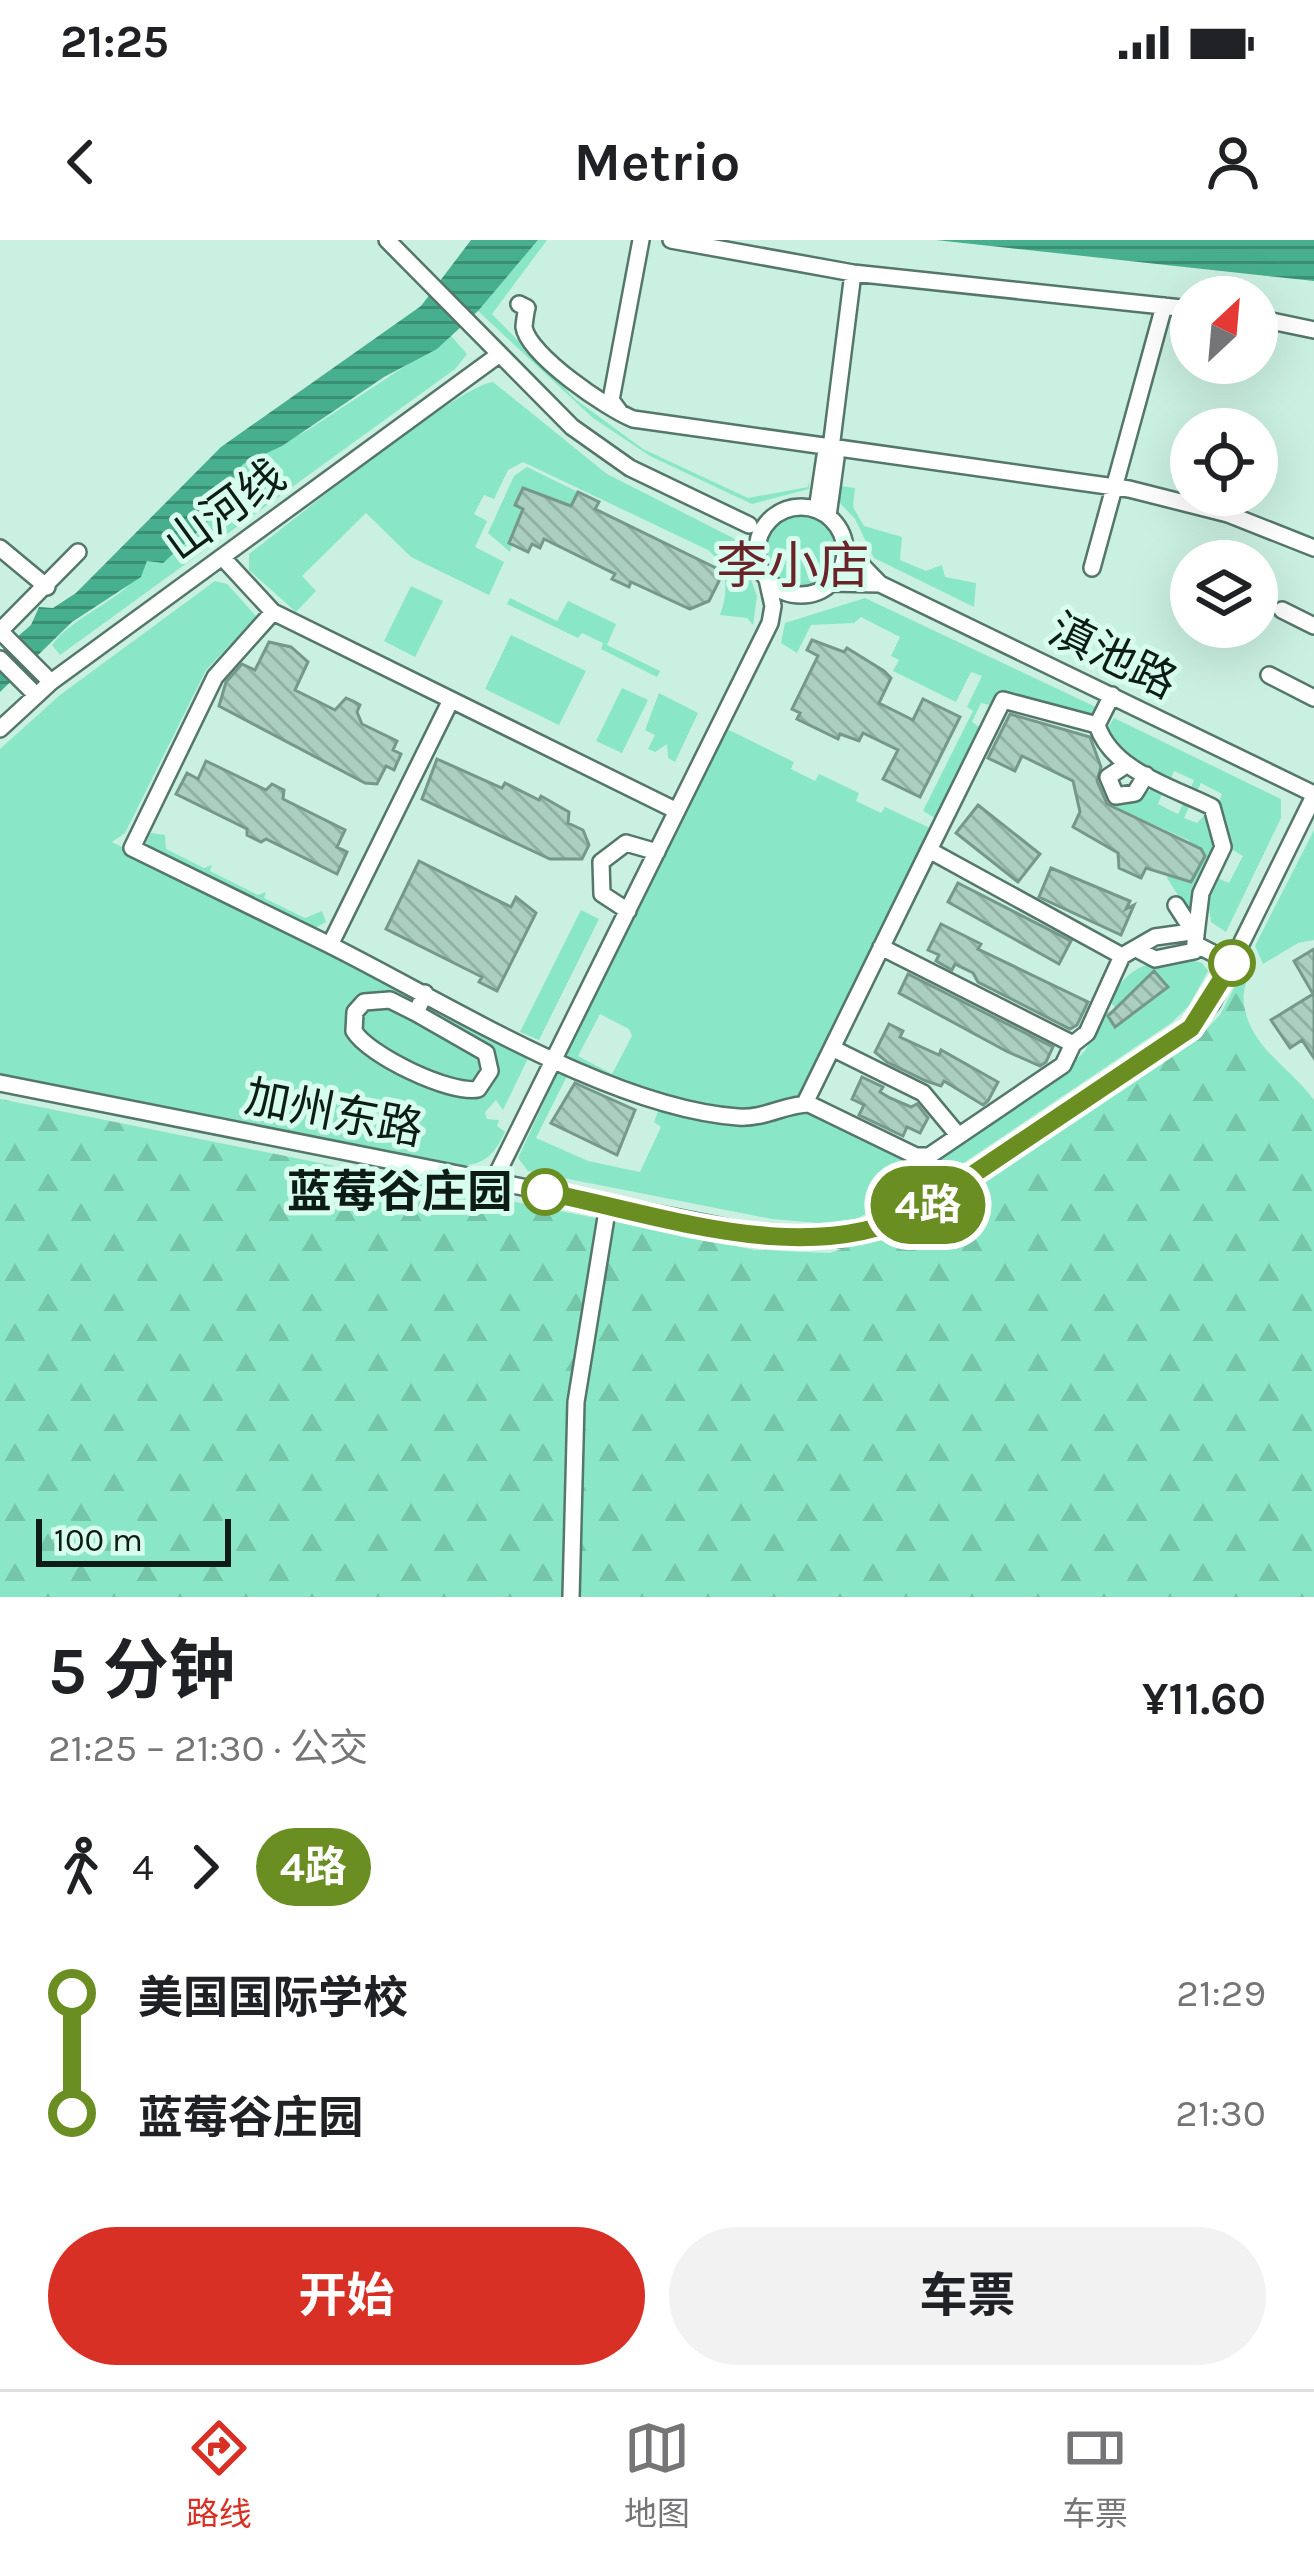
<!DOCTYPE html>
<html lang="zh">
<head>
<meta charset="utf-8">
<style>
	body { margin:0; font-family:Karla,"Noto Sans SC",sans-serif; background:#f2f2f2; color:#202124; height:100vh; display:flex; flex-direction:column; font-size:45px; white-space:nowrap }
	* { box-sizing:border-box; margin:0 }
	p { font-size:39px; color:#757577 }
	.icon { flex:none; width:66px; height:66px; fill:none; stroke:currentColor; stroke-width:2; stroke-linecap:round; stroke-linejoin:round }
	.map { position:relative; height:1357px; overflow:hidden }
	.details { display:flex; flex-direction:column; background:#fff; flex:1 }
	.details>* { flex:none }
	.badge { padding:0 24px; border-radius:39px; font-size:42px; line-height:78px }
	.needle { width:78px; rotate:26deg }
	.buttons { position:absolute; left:1170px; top:36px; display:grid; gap:24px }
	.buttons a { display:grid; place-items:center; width:108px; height:108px; border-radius:50%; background:#fff; box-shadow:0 12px 48px #0002; font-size:60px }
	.scale { position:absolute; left:36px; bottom:30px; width:195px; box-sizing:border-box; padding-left:12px; border:6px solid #0e1c17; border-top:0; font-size:33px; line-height:42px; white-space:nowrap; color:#0e1c17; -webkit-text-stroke:9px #d7fdee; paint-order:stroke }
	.map>.badge { position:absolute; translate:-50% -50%; box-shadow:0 0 0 6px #fff }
	.legs { display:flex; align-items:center; gap:18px; height:132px; padding:0 48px; font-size:39px }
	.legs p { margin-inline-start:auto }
	.headline { display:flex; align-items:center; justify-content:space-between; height:204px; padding:0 48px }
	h1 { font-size:66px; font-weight:700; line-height:90px }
	.action { display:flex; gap:24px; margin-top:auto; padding:24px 48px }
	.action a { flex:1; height:138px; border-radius:72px; background:#d93025; color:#fff; font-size:48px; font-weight:700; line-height:138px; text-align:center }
	.action a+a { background:#f2f2f2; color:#202124 }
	ul { padding:0 48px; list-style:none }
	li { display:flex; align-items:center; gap:42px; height:120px; font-size:45px }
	li i { display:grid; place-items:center; width:18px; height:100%; margin:0 15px; background:currentColor }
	li i::after { content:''; width:30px; height:30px; margin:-15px; border:9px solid; border-radius:50%; background:#fff }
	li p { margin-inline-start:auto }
	li:first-child i { background:linear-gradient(#0000 50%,currentColor 0) }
	li:last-child i { background:linear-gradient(currentColor 50%,#0000 0) }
	.status { display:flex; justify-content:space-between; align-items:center; height:84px; padding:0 60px; background:#fff; direction:ltr }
	.status svg { height:33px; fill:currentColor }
	header { display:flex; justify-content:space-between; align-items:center; height:156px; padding:0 48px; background:#fff; font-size:54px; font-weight:700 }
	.tabs { display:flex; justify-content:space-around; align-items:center; height:168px; border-top:3px solid #e0e0e0; background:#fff; font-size:33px; color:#757577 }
	.tabs a { display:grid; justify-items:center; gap:6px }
	.tabs .selected { color:#d93025 }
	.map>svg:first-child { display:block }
	.green { fill:#89e6c6; fill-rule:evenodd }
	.forest { fill:url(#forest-firs) }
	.water { fill:url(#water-rules) }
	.building { fill:url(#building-back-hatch); stroke:#75988a; stroke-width:3 }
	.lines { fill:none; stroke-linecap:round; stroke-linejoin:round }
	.minor-casing { stroke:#55776a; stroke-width:20 }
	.minor { stroke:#fff; stroke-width:15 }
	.line-1-casing { stroke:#fff; stroke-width:27 }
	.line-1 { stroke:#6b8e23; stroke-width:18 }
	.stop-1-dot { fill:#fff; stroke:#6b8e23; stroke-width:6 }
	.labels { text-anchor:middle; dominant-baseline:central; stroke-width:10; stroke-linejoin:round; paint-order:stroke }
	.street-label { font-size:45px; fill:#0e1c17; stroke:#d7fdee }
	.stop-label { font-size:45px; font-weight:bold; fill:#0e1c17; stroke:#d7fdee; text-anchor:end }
	.quarter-label { font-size:51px; fill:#6a2429; stroke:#d7fdee }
</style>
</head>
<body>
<div class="status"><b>21:25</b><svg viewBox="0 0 49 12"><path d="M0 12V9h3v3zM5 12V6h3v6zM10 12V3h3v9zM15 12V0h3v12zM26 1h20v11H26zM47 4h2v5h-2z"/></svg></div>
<header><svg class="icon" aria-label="back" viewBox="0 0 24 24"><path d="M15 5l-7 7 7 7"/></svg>Metrio<svg class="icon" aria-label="person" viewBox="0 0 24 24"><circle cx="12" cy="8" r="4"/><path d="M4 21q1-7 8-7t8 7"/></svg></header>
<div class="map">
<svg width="1314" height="1357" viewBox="0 0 1314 1357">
	<defs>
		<pattern id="forest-firs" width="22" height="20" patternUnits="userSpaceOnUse" patternTransform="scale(3)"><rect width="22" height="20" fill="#89e6c6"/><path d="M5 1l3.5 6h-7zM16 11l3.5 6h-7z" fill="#75c5a9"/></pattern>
		<pattern id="water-rules" width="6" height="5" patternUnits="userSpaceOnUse" patternTransform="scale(3)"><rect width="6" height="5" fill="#48af8e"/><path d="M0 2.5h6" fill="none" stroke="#3a8e73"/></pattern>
		<pattern id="building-back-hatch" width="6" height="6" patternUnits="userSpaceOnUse" patternTransform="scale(3)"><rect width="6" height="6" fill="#aacec0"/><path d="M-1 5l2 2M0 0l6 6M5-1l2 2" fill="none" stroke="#91b0a4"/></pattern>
	</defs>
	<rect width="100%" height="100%" fill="#caf0e1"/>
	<path class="green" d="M538 0H547L492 74 575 159 643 209 748 258 808 247 809 241V249L752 264 650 216 593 178 478 71Z
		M451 96 467 114 455 129 60 415 52 405C76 372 132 358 147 321L157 320 243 224 308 190Z
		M493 142 607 234 737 300 757 356 753 385 747 378 720 375C729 351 728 327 708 310L523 222 508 230 494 259 484 255 474 274 487 281 475 307 504 322 489 355 411 317 366 273 302 336 316 351 296 372 249 330V314C289 284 459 145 493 142Z
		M527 227 578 252 571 266 523 249 515 264 523 269 510 312 488 293 514 236Z
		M840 246 855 248 853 267 864 286 902 297 900 320 926 331 942 325 945 337 976 343 974 367 874 318 855 279 840 263Z
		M766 311a35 35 0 1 1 70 0a35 35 0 1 1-70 0Z
		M215 341 227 344 257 377 206 430 125 593 112 602 532 810 503 870 496 860 485 872 487 879 499 880 497 886 505 892C495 913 487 923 463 926L0 834V509L60 455Z
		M411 346 443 361 415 417 384 401Z
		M510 358 557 381 568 361 616 384 607 405 660 431 657 437 601 409 603 403 582 393 578 398 507 364Z
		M865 358 1098 468V475L1089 480 995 454 989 465 981 463 972 482 979 487 935 578 923 571 973 471 967 467 982 436 971 432 956 462 893 431 899 420 891 416 900 397 861 377 854 383 811 385 797 413 781 403 785 383Z
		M511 395 586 431 559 485 485 449Z
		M622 448 648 460 622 513 596 501Z
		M659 453 698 473 675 522 668 518 667 504 655 512 648 509 655 495 645 490Z
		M1114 478 1281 559V578L1226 692 1211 682 1208 659 1217 638 1229 643 1243 616 1233 610 1218 564 1222 554 1201 543 1196 553 1190 550 1194 540 1174 531 1170 541C1141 527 1123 517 1107 489Z
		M725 488 794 522 791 529 815 541 819 534 859 553 856 561 881 573 885 567 930 588 797 861C725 894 629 849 564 816ZM600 774 629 789 632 796 612 834 578 816Z
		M1152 549 1162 554 1158 564 1178 574 1183 564 1189 567 1184 578 1197 583 1205 575 1216 608 1192 656V677L1167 638 1169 634 1182 640 1206 617 1188 600 1110 565 1108 558 1131 560Z
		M1314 590V700L1298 703 1263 724 1255 706Z
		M151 593 165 595 166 609 204 628 212 625 210 631 258 655 266 652 264 658 305 678 322 671 326 682 313 689 152 610 146 602Z
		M581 670 599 679 539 800 520 792Z
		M1184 718 1202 723 1208 731 1188 767 1171 783 947 934 856 979 819 983 772 979 528 931 518 918 560 828 570 830 536 898 588 921 640 932 661 887 654 882 659 869 759 883 802 866 914 919 1061 834 1085 811 1102 774 1117 769 1110 762C1127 726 1146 722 1184 718Z"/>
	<path class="forest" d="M1249 719C1252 733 1241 747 1244 764 1250 808 1289 826 1314 860V1357H0V859L755 1010 830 1013 915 984 1202 794 1220 775Z"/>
	<path class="water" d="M471 0H538L478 71 437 109 384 137 282 206 243 224 205 285 163 323 147 321 141 337 72 382 0 452V412L31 385 39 367 53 368 76 353 221 207 421 66Z
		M936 0H1314V41Z"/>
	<path class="building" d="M523 248 571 266 578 252 599 262 595 269 716 328 719 341 709 361 690 369 631 342 629 347 612 339 615 334 544 299 540 308 532 304 528 312 509 303 523 269 515 265Z
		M812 400 844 412 847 408 884 431 891 438 879 463 913 480 923 459 960 477 920 557 883 539 898 510 863 493 859 501 840 494 838 499 797 479 800 473 792 469 818 416 807 410Z
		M269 402 291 407 308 422 295 450 335 470 346 458 353 461 360 465 357 472 362 484 397 501 393 510 401 514 394 530 386 526 377 544 365 543 219 466 226 442 242 424 255 430Z
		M1010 474 1090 497 1101 527 1097 541 1107 564 1201 609 1205 616 1191 642 1146 628 1141 638 1119 628 1118 613 1073 587 1080 572 1073 541 1022 516 1015 531 988 518Z
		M437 519 502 548 505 543 539 560 541 556 569 572 568 583 583 590 589 605 582 619H550L422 559Z
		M206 521 266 550 272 544 284 550 283 559 345 590 337 607 347 612 337 634 266 599 261 602 247 595V589L176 554 187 533 198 539Z
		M978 565 1040 614 1018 642 956 593Z
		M419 621 511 667 516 657 536 673 497 751 479 742 482 737 386 689Z
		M1051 628 1130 661 1126 669 1134 665 1121 695 1039 657Z
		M958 643 1071 701 1059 724 948 662Z
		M941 684 981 704 978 709 1088 762 1077 785 1070 789 978 742 973 733 955 724 952 730 936 721 939 715 928 710Z
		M1314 709V818L1302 800 1290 808 1271 780 1313 754 1294 721Z
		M1154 731 1168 747 1115 787 1108 776Z
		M908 734 1053 807 1046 822 1040 826 1006 811 899 753Z
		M889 784 903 791 900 797 939 815 941 810 998 842 988 861 983 865 944 841 941 846 926 841 887 822 875 812Z
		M862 837 883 847 880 852 890 858 911 867 917 864 928 878 920 893 907 887 903 896 859 875 864 865 852 859Z
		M575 843 635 870 617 915 551 883Z"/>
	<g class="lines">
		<g class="minor-casing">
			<path id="minor" d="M387 0 572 187 630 228 749 285
				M671 0 853 33 1191 69
				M519 64 527 68C526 69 524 86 524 87 528 115 608 169 633 179L1129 249 1228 274 1314 308
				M1257 78 1314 90
				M619 171 611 160 641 0
				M831 208 853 33
				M757 311a44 44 0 1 1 88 0a44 44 0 1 1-88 0Z
				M817 270 825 216 831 208 836 218 828 276
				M0 308 47 347
				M222 317 273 372 677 571
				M1092 328 1164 66
				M832 343 880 344 845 308
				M880 344 1314 554
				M1282 370 1314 386
				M273 372 215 437 132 608 330 705
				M1 390 78 312
				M0 391 51 442
				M0 419 36 455
				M1269 435 1314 458
				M1112 455 1097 485C1112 531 1172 547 1212 567L1223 607 1201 653 1194 711 1155 719 1140 711
				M451 460 330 705C446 763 611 868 738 877 765 879 785 864 809 864L916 916H929L1063 825 1073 804 1087 793 1122 716 1155 697 1191 692
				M0 489 51 442 497 116
				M1126 525 1108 537 1116 556 1135 553 1146 535
				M929 610 1003 460 1097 485
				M1176 665 1196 696
				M628 671 602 654 601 622 626 603 657 612
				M1197 705 1232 723
				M881 707 1073 804
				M416 773 486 813 490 831 478 849C451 855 368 815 354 791L355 772 364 762 390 760 416 773 425 753
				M0 843 774 997 840 999 901 980 1191 788 1212 763 1314 556
				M805 863 832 808
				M958 895 923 853 832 808 929 610 1122 716
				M493 942 770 383 773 366 767 339
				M571 1357 576 1162 608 965"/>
		</g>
		<use href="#minor" class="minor"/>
	</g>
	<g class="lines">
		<g class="line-1-casing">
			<path id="line-1" d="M545 952C662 975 806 1029 917 972L1191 788 1232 723"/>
		</g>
		<use href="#line-1" class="line-1"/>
	</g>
	<g class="stop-1-dot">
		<circle cx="1232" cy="723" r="21"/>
		<circle cx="545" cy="952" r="21"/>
	</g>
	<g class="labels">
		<g class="street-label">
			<text transform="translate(225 270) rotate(-36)">山河线</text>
			<text transform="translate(1113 416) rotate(26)">滇池路</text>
			<text transform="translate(334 873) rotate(11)">加州东路</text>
		</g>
		<g class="stop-label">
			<text x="512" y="952">蓝莓谷庄园</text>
		</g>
		<g class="quarter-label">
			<text x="793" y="326">李小店</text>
		</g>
	</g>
</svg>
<div class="buttons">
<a><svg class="needle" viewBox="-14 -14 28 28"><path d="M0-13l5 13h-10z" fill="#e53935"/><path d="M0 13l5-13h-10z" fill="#757577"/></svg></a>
<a><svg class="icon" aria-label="locate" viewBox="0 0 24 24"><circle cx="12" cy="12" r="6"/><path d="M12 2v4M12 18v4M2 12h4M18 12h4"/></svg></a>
<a><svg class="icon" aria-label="layers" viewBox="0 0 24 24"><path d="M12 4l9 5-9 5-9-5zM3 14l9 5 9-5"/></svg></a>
</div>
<div class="scale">100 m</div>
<b class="badge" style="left:928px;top:965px;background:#6b8e23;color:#fff">4路</b>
</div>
<section class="details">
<div class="headline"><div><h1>5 分钟</h1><p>21:25 – 21:30 · 公交</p></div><b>¥11.60</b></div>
<div class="legs"><svg class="icon" aria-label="walk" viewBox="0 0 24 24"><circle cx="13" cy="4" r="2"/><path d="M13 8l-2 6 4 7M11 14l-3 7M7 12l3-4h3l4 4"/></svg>4<svg class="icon" aria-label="forward" viewBox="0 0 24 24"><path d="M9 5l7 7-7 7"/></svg><b class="badge" style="background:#6b8e23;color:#fff">4路</b></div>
<ul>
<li><i style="color:#6b8e23"></i><b>美国国际学校</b><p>21:29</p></li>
<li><i style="color:#6b8e23"></i><b>蓝莓谷庄园</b><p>21:30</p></li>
</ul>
<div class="action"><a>开始</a><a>车票</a></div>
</section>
<nav class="tabs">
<a class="selected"><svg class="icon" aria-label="directions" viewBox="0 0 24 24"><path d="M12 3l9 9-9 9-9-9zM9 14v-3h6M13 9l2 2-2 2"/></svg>路线</a>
<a><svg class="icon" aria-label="map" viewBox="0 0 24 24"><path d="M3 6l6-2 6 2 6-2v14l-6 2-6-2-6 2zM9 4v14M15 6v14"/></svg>地图</a>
<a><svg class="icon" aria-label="tickets" viewBox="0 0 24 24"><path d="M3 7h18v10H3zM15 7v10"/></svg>车票</a>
</nav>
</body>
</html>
